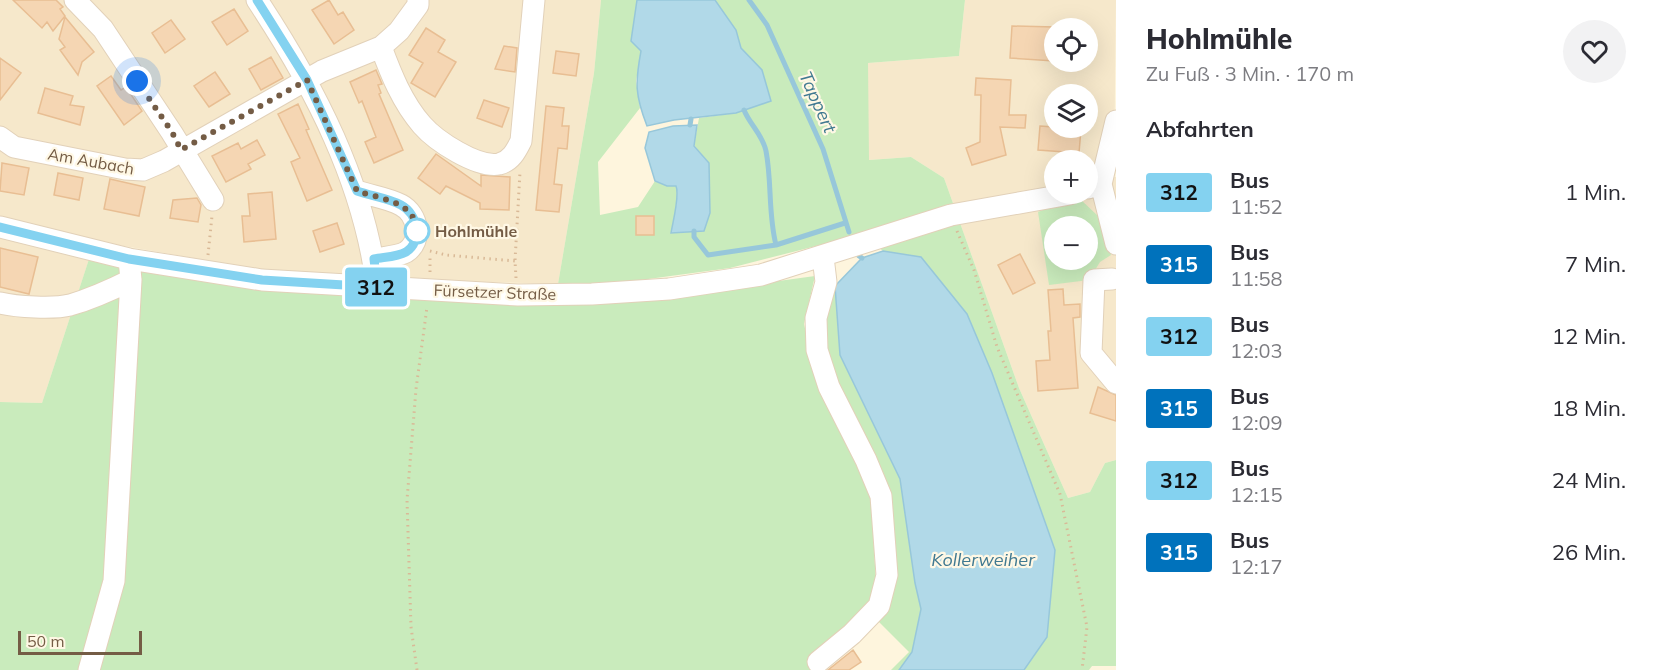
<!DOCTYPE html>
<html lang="de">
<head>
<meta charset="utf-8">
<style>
	body { margin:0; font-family:Mulish,sans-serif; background:#f2f2f3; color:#2b2b33; height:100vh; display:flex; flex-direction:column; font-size:22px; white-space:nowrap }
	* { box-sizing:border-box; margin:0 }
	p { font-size:20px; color:#7c7c81 }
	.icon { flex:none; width:33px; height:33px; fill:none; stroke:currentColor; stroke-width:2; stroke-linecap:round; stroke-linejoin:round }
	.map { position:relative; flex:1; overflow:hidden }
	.panel { display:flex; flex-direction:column; background:#fff; width:540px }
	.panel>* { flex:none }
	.badge { padding:0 12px; border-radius:4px; font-size:21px; line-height:39px }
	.buttons { position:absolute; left:1044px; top:18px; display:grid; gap:12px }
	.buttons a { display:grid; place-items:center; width:54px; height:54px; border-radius:50%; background:#fff; box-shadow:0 6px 24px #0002; font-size:30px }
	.scale { position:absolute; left:18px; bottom:15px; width:124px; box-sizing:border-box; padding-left:6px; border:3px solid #745c45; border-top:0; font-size:16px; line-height:21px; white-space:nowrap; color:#745c45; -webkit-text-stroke:4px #fff8e5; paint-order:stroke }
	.you { position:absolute; width:30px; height:30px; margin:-15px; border:4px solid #fff; border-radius:50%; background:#1a73e8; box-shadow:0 0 0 9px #1a73e833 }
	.map>.badge { position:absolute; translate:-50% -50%; box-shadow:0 0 0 3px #fff }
	h2 { padding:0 30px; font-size:22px; line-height:54px }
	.round { display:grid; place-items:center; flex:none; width:63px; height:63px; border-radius:32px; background:#f2f2f3 }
	.overview { display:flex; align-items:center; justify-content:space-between; height:102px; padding:0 30px }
	h1 { font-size:28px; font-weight:800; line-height:45px }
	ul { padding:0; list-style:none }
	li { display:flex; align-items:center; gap:18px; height:72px; padding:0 30px }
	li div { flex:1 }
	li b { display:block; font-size:22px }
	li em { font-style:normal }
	li .badge { min-width:66px; font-weight:700; text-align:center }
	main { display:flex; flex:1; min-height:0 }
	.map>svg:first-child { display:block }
	.residential { fill:#f6e8cb; fill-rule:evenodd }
	.green { fill:#c9ebbc; fill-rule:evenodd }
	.water { fill:#b1d9e8; stroke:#97c7da; stroke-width:1.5 }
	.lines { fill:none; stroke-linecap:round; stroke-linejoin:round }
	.stream { stroke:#97c7da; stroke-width:5 }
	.building { fill:#f5d6b3; stroke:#e8be93; stroke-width:1.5 }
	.minor-casing { stroke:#e2d1b9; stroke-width:23 }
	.path { stroke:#d9b997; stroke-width:3; stroke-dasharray:1.5 4.5; stroke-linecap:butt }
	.minor { stroke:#fff; stroke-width:21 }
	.line-casing { stroke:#fff; stroke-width:14 }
	.line { stroke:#84d2f0; stroke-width:9 }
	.walk { stroke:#745c45; stroke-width:6; stroke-dasharray:0 10.8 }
	.stop-dot { fill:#fff; stroke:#84d2f0; stroke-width:3 }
	.labels { text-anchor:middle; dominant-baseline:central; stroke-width:4.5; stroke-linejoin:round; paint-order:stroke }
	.street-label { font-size:16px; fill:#745c45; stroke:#fff8e5 }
	.stop-label { font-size:16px; font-weight:bold; fill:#745c45; stroke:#fff8e5; text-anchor:start }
	.water-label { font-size:18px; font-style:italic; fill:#407991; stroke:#fff8e5 }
</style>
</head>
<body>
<main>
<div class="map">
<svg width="1116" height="670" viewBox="0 0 1116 670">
	<rect width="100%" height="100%" fill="#fef5dd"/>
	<path class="residential" d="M0 0H601L594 73 558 284 420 280 263 270 95 241 42 403 0 402Z
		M965 0H1116L1114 177H1116V460L1105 463 1090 492 1068 498 1019 388 944 178 911 157 868 160V63L959 56ZM1054 28H1088V62H1054ZM1054 94H1088V128H1054ZM1054 160H1088V194H1054ZM1054 226H1088V260H1054Z"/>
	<path class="green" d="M601 0H637L632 41 641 51 636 81 640 108 598 162 600 215 638 207 655 181 667 186H676C680 195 673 221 672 233L704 231 709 163 694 145 699 118 736 113 762 70 741 48 736 30 715 0H965L959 56 868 63 869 160 911 157 944 178 1019 388 1068 498 1090 492 1105 463 1116 460V666H1092L1089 670H1024L1047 637 921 257 883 251 863 234 730 268 626 282 558 284 594 73Z
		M1071 198H1079L1098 216 1111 255 1100 262 1089 280 1049 285 1038 212ZM1054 226H1088V260H1054Z
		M90 256 142 267 662 297 815 276 804 324 813 363 871 495 878 619 896 559 822 346 821 316 835 286 840 355 900 479 921 609 912 653 899 670H891L909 652 878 621 849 646 812 670H0V402L42 403Z"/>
	<path class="water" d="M637 0H715L736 30 741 48 762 70 771 101 736 113 674 120 647 126C635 95 635 83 641 51L631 41Z
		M697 125 694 146 709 163 710 213 704 231 671 233C673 221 680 195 676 186H667L655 181 645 148 649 132 673 126Z
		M883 251 921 257 967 314 992 373 1055 550 1047 637 1024 670H899L912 652 921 609 915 583 900 479 840 355 835 286 862 258Z"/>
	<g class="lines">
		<path class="stream" d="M749 0 767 25 823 149 849 232
			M744 110C750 125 763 135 766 151 772 182 768 214 776 245L845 223
			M690 125 691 119
			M694 231V237L708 255 776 245
			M859 256 862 258"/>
	</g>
	<path class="building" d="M13 0H56L63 7 60 9 65 16 53 31 47 22 42 28Z
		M329 0 338 15 343 12 354 30 334 44 312 10Z
		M234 9 248 31 227 45 212 22Z
		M65 17 94 52 82 62 78 75 60 50 65 47 59 39Z
		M171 20 185 39 165 53 152 33Z
		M1012 26 1054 27V61L1010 58Z
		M426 28 445 40 438 52 456 62 435 97 411 83 423 63 409 55Z
		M504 46 517 48 515 72 495 69Z
		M556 51 579 54 576 76 553 73Z
		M271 57 283 78 261 90 249 69Z
		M0 58 21 73 0 100Z
		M376 70 382 84 378 85 381 93 379 94 403 150 374 163 365 142 376 137 362 101 359 103 350 82Z
		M215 72 230 94 209 107 194 86Z
		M111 76 121 90 126 87 142 111 124 125 97 86Z
		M976 78 1011 80 1009 115H1026L1025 128 1000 127 1006 155 972 165 966 148 980 142 981 95H975Z
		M45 88 73 96 70 105 84 107 80 125 38 113Z
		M484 100 509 108 502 127 477 118Z
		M298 104 309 129 306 130 332 190 307 201 291 162 300 158 278 114Z
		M546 106 564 108 562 126H569L567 149 558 148 554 184 562 185 559 212 536 210Z
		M1040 126 1081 129 1079 153 1038 150Z
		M257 140 265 155 248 164 251 169 226 182 212 156 238 143 241 149Z
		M436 154 481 186V175L510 177 509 210 480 209V203L446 186 440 194 418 178Z
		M2 163 29 168 24 195 0 191Z
		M58 173 83 178 79 200 54 195Z
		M110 179 145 187 139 216 104 209Z
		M272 192 276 239 244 242 242 216H250L248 194Z
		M197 198 201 205 198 222 170 218 173 200Z
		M636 216H654V235H636Z
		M337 223 344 244 320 252 313 231Z
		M0 248 38 257 29 294 0 287Z
		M1020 254 1035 283 1013 294 998 265Z
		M1063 289 1064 305 1080 304V317L1073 318 1078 388 1038 391 1036 361 1050 360 1048 331H1051L1048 290Z
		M1098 387 1116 395V421L1090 413Z
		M853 650 861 662 849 670H828Z"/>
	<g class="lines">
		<g class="minor-casing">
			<path id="minor" d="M75 0 103 29 172 133 213 200
				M257 0C315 88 364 182 377 287
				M381 47C391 74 402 102 422 125 436 141 477 168 499 164 511 161 516 151 521 141L534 0
				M0 137 14 147 125 169 143 170 164 161 322 71 381 47 399 31 418 5V0
				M1101 184 1116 244
				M1088 188 1101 184 1116 121
				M357 191C371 196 388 198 401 205 418 214 423 241 406 252 397 257 384 257 374 259
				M0 227 129 259 262 280 518 295 592 294 669 289 761 275 951 215 1070 194
				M1112 279 1094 280 1091 353 1116 383
				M0 303C16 307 54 309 70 305 91 299 111 290 131 280
				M818 662 852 634 879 606 887 575 881 496 866 460 829 387 817 350 816 318 826 282 823 257
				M89 670 114 581 131 280 129 259"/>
		</g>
		<path class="path" d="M957 231 974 270 997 347 1060 494 1087 627 1082 670
			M430 251 446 255 515 261
			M208 255 212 216
			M430 272V254
			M516 278 515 261 520 172
			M417 670 411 627 407 500 416 389 427 307"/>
		<use href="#minor" class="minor"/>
	</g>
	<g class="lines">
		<g class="line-casing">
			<path id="line" d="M0 227 129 259 262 280 377 287 374 259C384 257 397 257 406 252 423 241 418 214 401 205 388 198 371 196 357 191L307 80 257 0"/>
		</g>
		<use href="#line" class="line"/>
		<path class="walk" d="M137 81 172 132 181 150 307 80 357 191C380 199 415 201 417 231"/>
	</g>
	<circle class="stop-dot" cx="417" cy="231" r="12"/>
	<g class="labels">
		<g class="street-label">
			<text transform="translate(91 161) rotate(10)">Am Aubach</text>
			<text transform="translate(495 292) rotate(2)">Fürsetzer Straße</text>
		</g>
		<g class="stop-label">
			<text x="435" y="231">Hohlmühle</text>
		</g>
		<g class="water-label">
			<text transform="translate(818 102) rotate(66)">Tappert</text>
			<text x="983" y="559">Kollerweiher</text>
		</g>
	</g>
</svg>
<div class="buttons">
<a><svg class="icon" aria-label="locate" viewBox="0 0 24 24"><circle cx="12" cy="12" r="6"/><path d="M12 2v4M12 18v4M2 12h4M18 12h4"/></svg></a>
<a><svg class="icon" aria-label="layers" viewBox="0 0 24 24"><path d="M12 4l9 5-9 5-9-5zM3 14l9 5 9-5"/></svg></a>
<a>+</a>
<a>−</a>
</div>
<div class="scale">50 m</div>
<div class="you" style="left:137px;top:81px"></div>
<b class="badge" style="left:376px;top:287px;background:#84d2f0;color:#111">312</b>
</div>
<section class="panel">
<div class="overview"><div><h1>Hohlmühle</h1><p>Zu Fuß · 3 Min. · 170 m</p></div><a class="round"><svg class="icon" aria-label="heart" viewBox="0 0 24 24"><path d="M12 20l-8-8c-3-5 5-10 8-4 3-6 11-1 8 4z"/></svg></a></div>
<h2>Abfahrten</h2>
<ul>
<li><span class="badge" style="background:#84d2f0;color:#111">312</span><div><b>Bus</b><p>11:52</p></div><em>1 Min.</em></li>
<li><span class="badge" style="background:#0072bc;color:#fff">315</span><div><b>Bus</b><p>11:58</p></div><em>7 Min.</em></li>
<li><span class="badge" style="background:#84d2f0;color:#111">312</span><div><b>Bus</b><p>12:03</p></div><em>12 Min.</em></li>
<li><span class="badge" style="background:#0072bc;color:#fff">315</span><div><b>Bus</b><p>12:09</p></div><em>18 Min.</em></li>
<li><span class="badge" style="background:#84d2f0;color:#111">312</span><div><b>Bus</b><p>12:15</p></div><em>24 Min.</em></li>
<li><span class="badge" style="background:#0072bc;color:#fff">315</span><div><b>Bus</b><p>12:17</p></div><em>26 Min.</em></li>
</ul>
</section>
</main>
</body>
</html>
